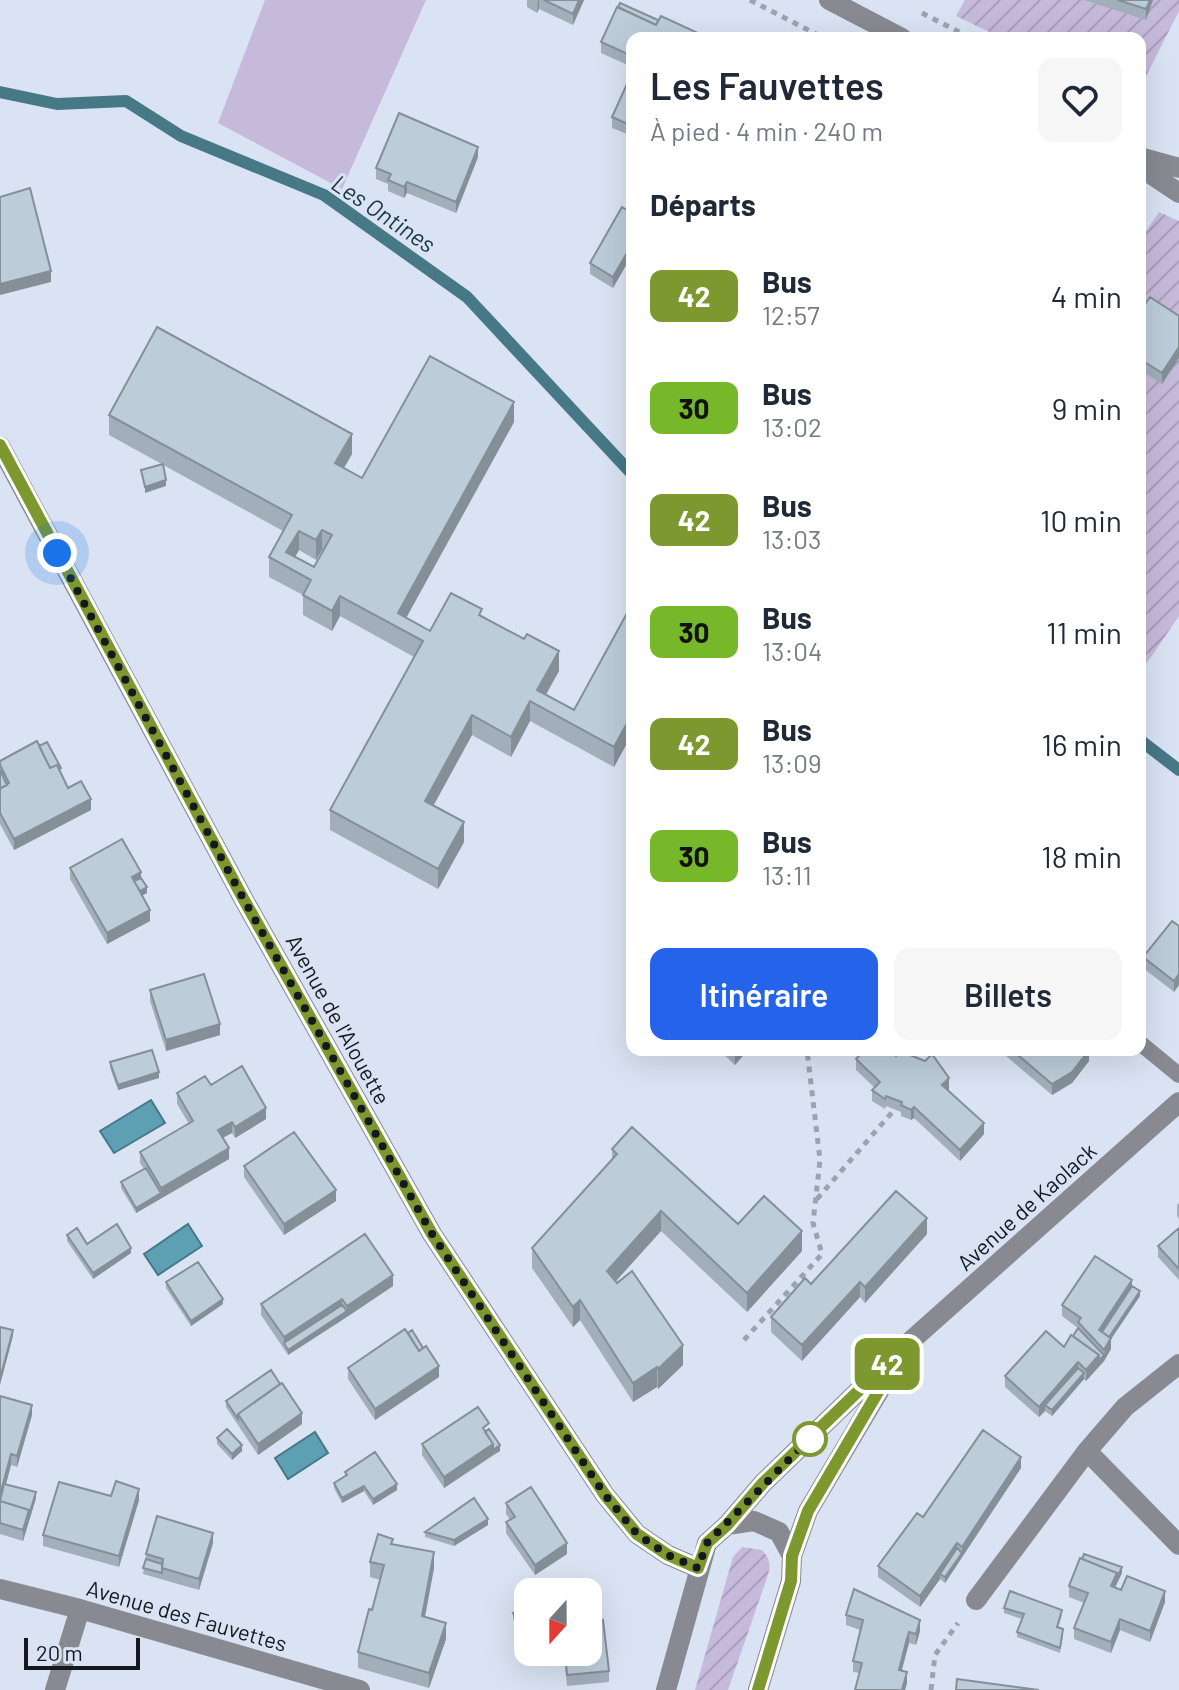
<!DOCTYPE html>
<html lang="fr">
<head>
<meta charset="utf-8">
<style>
	body { margin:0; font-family:Barlow,sans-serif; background:#f6f6f7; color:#1f2937; height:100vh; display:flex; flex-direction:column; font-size:30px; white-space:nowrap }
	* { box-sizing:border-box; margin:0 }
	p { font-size:26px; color:#747a83 }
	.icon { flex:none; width:44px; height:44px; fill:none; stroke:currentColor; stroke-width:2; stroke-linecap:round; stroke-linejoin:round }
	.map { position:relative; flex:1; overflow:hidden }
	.drawer { position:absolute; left:626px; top:32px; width:520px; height:1024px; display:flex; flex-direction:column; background:#fff; border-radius:16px; box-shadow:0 8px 32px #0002 }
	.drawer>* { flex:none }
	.badge { padding:0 16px; border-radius:12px; font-size:28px; line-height:52px }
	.needle { width:52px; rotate:201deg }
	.controls { position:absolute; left:514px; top:1578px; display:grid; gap:16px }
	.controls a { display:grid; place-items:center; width:88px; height:88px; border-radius:16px; background:#fff; box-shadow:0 8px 32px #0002; font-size:40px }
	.scale { position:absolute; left:24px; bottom:20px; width:116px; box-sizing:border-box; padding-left:8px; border:4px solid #15191e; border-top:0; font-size:22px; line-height:28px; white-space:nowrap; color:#15191e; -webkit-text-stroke:6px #d9e3f3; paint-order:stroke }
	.you { position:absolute; width:40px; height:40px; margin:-20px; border:6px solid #fff; border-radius:50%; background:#1a73e8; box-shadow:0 0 0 12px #1a73e833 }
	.map>.badge { position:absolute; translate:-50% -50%; box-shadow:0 0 0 4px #fff }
	h2 { padding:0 24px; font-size:30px; line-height:72px }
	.round { display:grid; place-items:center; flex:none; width:84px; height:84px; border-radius:16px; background:#f6f6f7 }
	.headline { display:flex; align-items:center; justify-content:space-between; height:136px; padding:0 24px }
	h1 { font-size:38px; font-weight:600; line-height:60px }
	.button { display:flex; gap:16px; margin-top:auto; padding:16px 24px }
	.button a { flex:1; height:92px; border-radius:16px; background:#2563eb; color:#fff; font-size:32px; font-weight:600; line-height:92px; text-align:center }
	.button a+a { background:#f6f6f7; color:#1f2937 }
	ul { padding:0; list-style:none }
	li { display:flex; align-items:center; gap:24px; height:112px; padding:0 24px }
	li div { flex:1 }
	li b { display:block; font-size:30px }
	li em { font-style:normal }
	li .badge { min-width:88px; font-weight:700; text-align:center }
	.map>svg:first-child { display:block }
	.grass { fill:#c6badb }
	.garden { fill:url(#garden-furrows) }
	.water { fill:#5da0b3; stroke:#477886; stroke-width:2 }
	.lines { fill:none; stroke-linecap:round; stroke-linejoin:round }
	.stream { stroke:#477886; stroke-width:12 }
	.path { stroke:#9ba3b0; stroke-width:5; stroke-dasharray:6 6; stroke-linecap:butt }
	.service { stroke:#898a91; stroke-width:16 }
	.minor { stroke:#898a91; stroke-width:20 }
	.tertiary { stroke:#898a91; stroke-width:20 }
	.wall { fill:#a2afbb; fill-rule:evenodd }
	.shaded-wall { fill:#848f98 }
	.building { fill:#bcccd9; stroke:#848f98; stroke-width:2; fill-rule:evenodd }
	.line-casing { stroke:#fff; stroke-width:18 }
	.line { stroke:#7c982e; stroke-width:12 }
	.walk { stroke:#15191e; stroke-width:8; stroke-dasharray:0 14.4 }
	.stop-dot { fill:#fff; stroke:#7c982e; stroke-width:4 }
	.labels { text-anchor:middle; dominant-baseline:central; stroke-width:6; stroke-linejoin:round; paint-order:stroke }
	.street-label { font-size:22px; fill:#15191e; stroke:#d9e3f3 }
	.water-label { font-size:24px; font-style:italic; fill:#163740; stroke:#d9e3f3 }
</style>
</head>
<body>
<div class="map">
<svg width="1179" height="1690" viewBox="0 0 1179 1690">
	<defs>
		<pattern id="garden-furrows" width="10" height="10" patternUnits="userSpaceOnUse" patternTransform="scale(2)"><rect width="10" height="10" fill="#c6badb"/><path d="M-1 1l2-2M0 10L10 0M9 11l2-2" fill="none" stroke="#a99fbc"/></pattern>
	</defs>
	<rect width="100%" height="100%" fill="#d9e3f3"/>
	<path class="grass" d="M265 0H426L342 189 218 123Z"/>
	<path class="garden" d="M965 0H1179V11L1140 88V38H1002L956 16Z
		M1159 212 1179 221V616L1140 673V240Z
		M742 1547 762 1550C771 1560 771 1566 767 1578L728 1690H695L733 1557Z"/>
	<path class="water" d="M151 1100 165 1123 114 1153 100 1131Z
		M188 1224 202 1246 158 1275 144 1254Z
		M315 1432 328 1453 288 1479 275 1458Z"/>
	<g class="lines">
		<path class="stream" d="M0 92 57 104 126 101 181 136 324 195 467 297 632 474
			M1140 740 1179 770"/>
		<path class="path" d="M750 0 824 38
			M922 13 971 38
			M817 1199 894 1110
			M744 1340 822 1254 813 1223 820 1160 807 1050
			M931 1690 935 1655 958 1623"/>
		<path class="service" d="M1140 1043 1179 1075"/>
		<path class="minor" d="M1179 1364 1125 1407 1087 1451 1179 1545
			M0 1589 80 1609 360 1690
			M976 1600 1087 1451
			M55 1690 80 1609"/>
		<path class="tertiary" d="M829 0 902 38
			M1140 157 1179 168
			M1140 167 1179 193
			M0 446 244 900 432 1234 605 1495 637 1534 668 1555 698 1568
			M727 1525 763 1483 905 1346 1179 1102
			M792 1556 808 1511 891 1371
			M666 1690 707 1543 727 1525 754 1521 779 1532 792 1556 791 1581 758 1690"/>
	</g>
	<path class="wall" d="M527 0H584L573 25 539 9 537 13 527 7Z
		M1084 0H1153L1146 20Z
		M620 3 658 20 661 16 700 34V38H632V67L601 53V42L617 7H618Z
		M632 77V136L612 128V117Z
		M478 157 456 213 407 193 404 198 388 191V184L376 179V168Z
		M622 207 613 288 590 274V263Z
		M1140 311 1179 316 1162 384 1140 370Z
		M109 415 352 454 344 468 362 478 514 422 406 618 430 631 482 617 559 671 546 695 574 710 632 618V734L614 767 530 721 511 757 472 735 433 806 464 842 438 889 330 830V810L414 657 340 616 332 631 303 615V595L269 577V557L283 531 109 435ZM299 550 316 560 322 550 324 551 314 567 295 557Z
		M39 746 61 773 68 788 91 810 14 850 0 824V761Z
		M70 868 141 878 147 893 142 895 150 921 107 944 70 879Z
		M1179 926V985L1174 992 1143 968V957Z
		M150 990 220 1035 166 1051 150 1001Z
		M719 1050H748L735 1065Z
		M999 1050H1089V1061L1072 1083 1052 1095Z
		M896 1056 949 1089 948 1090 984 1134 960 1161 914 1118 911 1120 901 1116V1112L886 1106 885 1109 872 1101V1090L875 1088 856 1070V1059Z
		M110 1062 159 1078 118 1090 110 1068Z
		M211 1085 266 1119 235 1138 232 1133 223 1138 229 1159 136 1213 121 1188V1182L144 1169 140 1163V1152L189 1124 177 1104V1093Z
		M612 1149 738 1224 802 1251 747 1312 661 1231 616 1281 683 1365 658 1389 657 1387 633 1402 580 1320 573 1327 532 1268V1248L612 1159Z
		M244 1166 336 1201 284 1235 244 1177Z
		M1179 1203V1219L1177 1216V1205Z
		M1179 1228V1280L1158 1257V1246Z
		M927 1234 865 1303 860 1297 802 1361 771 1332V1317L811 1284Z
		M67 1235 87 1244 131 1253 93 1279 67 1241Z
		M166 1282 223 1304 191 1326 166 1288Z
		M393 1286 288 1355 261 1315V1304Z
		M1132 1286 1140 1296 1111 1339V1349L1104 1361 1086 1381 1084 1379 1052 1416 1045 1411 1039 1417 1005 1387V1376L1064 1347 1073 1336 1078 1328 1062 1316V1305Z
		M348 1368 439 1377 375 1420 348 1379Z
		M0 1396 32 1415 17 1467 11 1465 6 1484 36 1498 23 1541 0 1534Z
		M226 1401 302 1424 258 1455 226 1407Z
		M489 1429 500 1451 444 1488 422 1455V1444Z
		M217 1438 242 1451 232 1460 217 1444Z
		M1021 1468 945 1583 940 1579 920 1607 878 1577V1566L923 1517Z
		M345 1472 397 1490 373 1505 364 1491 342 1503 334 1488V1483L345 1476Z
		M111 1496 139 1500 119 1567 43 1546V1535Z
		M506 1503 567 1554 535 1575 506 1533V1522L510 1520 506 1514Z
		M488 1525 454 1546 425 1537V1532Z
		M213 1543 199 1590 143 1574 146 1554Z
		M393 1544 434 1568 425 1617 446 1639 429 1688 358 1668V1652L372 1610 380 1580 370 1577V1562Z
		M1122 1573 1115 1588 1165 1602 1150 1642 1120 1630 1111 1653 1074 1639V1628L1084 1603 1069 1597V1586Z
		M528 1603V1630L522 1634 513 1619V1613Z
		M1004 1608 1062 1615 1058 1628 1063 1635 1060 1653 1017 1637V1632L1022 1619 1004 1613Z
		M846 1615 920 1631 916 1645 909 1643 901 1671 907 1683 905 1690H855L860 1673 853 1672V1661L860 1630 846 1625Z
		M564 1652H588L609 1671V1682L567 1686Z"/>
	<path class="shaded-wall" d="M538 0H539V9L537 13Z
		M579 0H584L573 25V14Z
		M1150 0H1153L1146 20V9Z
		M478 147V157L456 213V202Z
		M407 182V193L404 198V187Z
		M632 244V255L613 288V277Z
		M51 271V282L0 295V284Z
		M1179 347V358L1162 384V373Z
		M514 402V422L400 629 398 613Z
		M352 434V454L335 483V463Z
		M166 480V486L145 493V487Z
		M322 530V550L316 560V540Z
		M299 531V550L289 568 286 552Z
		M340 596V616L332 631V611Z
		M559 651V671L539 706 537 690Z
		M530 701V721L511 757V737Z
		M632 714V734L614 767V747Z
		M472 715V735L425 821V801Z
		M91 799V810L14 850V839Z
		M464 822V842L438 889V869Z
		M141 872V883L135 887 132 877Z
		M147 887V893L138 898V892Z
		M150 910V921L107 944V933Z
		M1179 974V985L1174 992V981Z
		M220 1024V1035L166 1051V1040Z
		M735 1050H748L735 1065Z
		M1089 1050V1061L1072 1083 1052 1095V1084Z
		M159 1072V1078L118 1090V1085Z
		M949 1078V1089L942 1095V1085Z
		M914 1107V1118L911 1120V1110Z
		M266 1108V1119L235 1138V1127Z
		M232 1122V1133L218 1140V1130Z
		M984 1123V1134L960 1161V1150Z
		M229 1148V1159L136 1213V1208L161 1193V1188Z
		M336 1190V1201L284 1235V1224Z
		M661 1211V1231L607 1291V1271Z
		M927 1218V1234L865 1303V1287Z
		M802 1231V1251L747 1312V1293Z
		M131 1248V1253L93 1279V1273Z
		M393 1275V1286L347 1317V1306Z
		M1132 1280V1291L1102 1337 1099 1330Z
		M860 1282V1297L802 1361V1345Z
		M1140 1291V1296L1111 1339V1349L1104 1361 1086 1381V1370L1099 1355H1104L1107 1341Z
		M223 1299V1304L191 1326V1321Z
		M342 1299V1310L284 1343V1337Z
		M580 1300V1320L573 1327V1307Z
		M347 1311V1317L288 1355V1350Z
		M13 1330V1336L0 1385V1379Z
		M683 1345V1365L658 1389V1369Z
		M1078 1362V1373L1045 1405V1411L1039 1417V1407Z
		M439 1366V1377L375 1420V1409Z
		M657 1367V1387L633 1402V1383Z
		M1084 1373V1379L1052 1416V1410Z
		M32 1405V1415L17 1467V1456Z
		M302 1413V1424L258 1455V1444Z
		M493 1444V1455L444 1488V1477Z
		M242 1445V1451L232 1460V1454Z
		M500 1445V1451L493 1455V1450Z
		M11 1454V1465L0 1506V1495Z
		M1021 1457V1468L945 1583V1577L962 1553V1547Z
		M397 1484V1490L373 1505V1499Z
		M364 1486V1491L342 1503V1498Z
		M139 1489V1500L119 1567V1556Z
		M36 1492V1498L23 1541V1530Z
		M488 1519V1525L454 1546V1540Z
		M213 1533V1543L199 1590V1579Z
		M567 1543V1554L535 1575V1565Z
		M957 1543V1554L940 1574V1579L920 1607V1596Z
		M434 1552V1568L422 1632V1616Z
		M1122 1567V1573L1117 1583V1578Z
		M1117 1573V1583L1111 1597V1586Z
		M1165 1591V1602L1150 1642V1631Z
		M1120 1619V1630L1111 1653V1642Z
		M920 1620V1631L916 1645V1634Z
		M446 1623V1639L429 1688V1673Z
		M528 1625V1630L522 1634V1629Z
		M909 1632V1643L899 1681V1670Z
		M907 1672V1683L905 1690H902Z"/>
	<path class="building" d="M544 0H579L573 14Z
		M1118 0H1150L1146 9Z
		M620 3 658 20 656 25 618 7Z
		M617 7 656 25 661 16 700 34 698 38H632V56L601 42Z
		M627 84 632 87V126L612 117Z
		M399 113 478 147 456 202 407 182 404 187 388 180 391 174 376 168Z
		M30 188 51 271 0 284V197Z
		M622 207 632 213V244L613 277 590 263Z
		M1150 297 1179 316V347L1162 373 1140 359V311Z
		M157 327 352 434 335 463 362 478 430 356 514 402 398 613 430 631 451 593 482 609 479 615 524 639 527 634 559 651 537 690 574 710 626 615 632 618V714L614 747 530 701 511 737 472 715 425 801 464 822 438 869 330 810 423 641 340 596 332 611 303 595 311 580 269 557 292 515 109 415ZM322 530 332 535 314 567 286 552 299 531 316 540Z
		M163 464 166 480 145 487 141 470Z
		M37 741 50 768 57 765 68 788 81 781 91 799 14 839 0 813V789L9 783 0 765V761Z
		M47 742 61 768 59 769 57 765 50 768 39 746Z
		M0 770 7 785 1 788 0 787Z
		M122 839 141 872 132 877 150 910 107 933 70 868Z
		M141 878 147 887 140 891 134 881Z
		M1172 921 1179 926V974L1174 981 1143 957Z
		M204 974 220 1024 166 1040 150 990Z
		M152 1050 159 1072 118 1085 110 1062Z
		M864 1050H890L896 1056 900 1051 925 1061 932 1054 949 1078 942 1085 984 1123 960 1150 914 1107 911 1110 901 1105 902 1102 886 1096 885 1099 872 1090 880 1082 856 1059Z
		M1012 1050H1089L1072 1072 1052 1084Z
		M242 1066 266 1108 235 1127 232 1122 218 1130 229 1148 161 1188 140 1152 193 1121 177 1093 205 1076 211 1085Z
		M632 1127 738 1224 764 1196 802 1231 747 1293 661 1211 607 1271 617 1283 632 1271 683 1345 658 1369 657 1367 633 1383 580 1300 573 1307 532 1248 617 1154 612 1149Z
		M294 1132 336 1190 284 1224 244 1166Z
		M146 1168 161 1193 136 1208 121 1182Z
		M896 1191 927 1218 865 1287 860 1282 802 1345 771 1317 805 1278 811 1284Z
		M117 1224 131 1248 93 1273 67 1235 77 1228 87 1244Z
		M1179 1228V1269L1158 1246Z
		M365 1234 393 1275 347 1306 342 1299 284 1337 261 1304Z
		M1095 1256 1132 1280 1099 1330 1111 1338 1104 1350 1078 1322 1081 1318 1062 1305Z
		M198 1262 223 1299 191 1321 166 1282Z
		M1132 1286 1140 1291 1109 1337 1102 1332Z
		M342 1305 347 1311 288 1350 284 1343Z
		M0 1327 13 1330 0 1379Z
		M1078 1328 1104 1355 1099 1361V1355L1073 1336Z
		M405 1329 419 1351 426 1346 439 1366 375 1409 348 1368Z
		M412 1330 423 1348 419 1351 408 1333Z
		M1046 1331 1064 1347 1071 1335 1099 1355 1086 1370 1078 1362 1039 1407 1005 1376Z
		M1078 1368 1084 1373 1052 1410 1045 1405Z
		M271 1370 280 1384 238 1414V1419L226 1401Z
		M282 1383 302 1413 258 1444 238 1414Z
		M0 1396 32 1405 17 1456 11 1454 0 1495Z
		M478 1407 489 1423 483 1428 493 1444 444 1477 422 1444Z
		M227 1429 242 1445 232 1454 217 1438Z
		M489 1429 500 1445 493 1450V1444L485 1432Z
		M983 1430 1021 1457 962 1547 957 1543 920 1596 878 1566 917 1513 923 1517Z
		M375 1452 397 1484 373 1499 364 1486 342 1498 334 1483 347 1475 345 1472Z
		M116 1481 139 1489 119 1556 43 1535 59 1482 111 1496Z
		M4 1484 36 1492 29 1515V1510L0 1501Z
		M531 1487 567 1543 535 1565 506 1522 515 1517 506 1503Z
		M474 1498 488 1519 454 1540 425 1532Z
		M0 1501 29 1510 23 1530 0 1523Z
		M157 1516 213 1533 199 1579 162 1568 163 1559 146 1554Z
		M378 1534 393 1539 391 1544 434 1552 422 1616 446 1623 429 1673 358 1652 369 1609 372 1610 384 1565 370 1562Z
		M957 1548 962 1553 945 1577 940 1574Z
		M1084 1554 1122 1567 1117 1578V1573L1082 1559Z
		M1080 1558 1117 1573 1111 1586 1121 1590 1127 1576 1165 1591 1150 1631 1120 1619 1111 1642 1074 1628 1088 1593 1069 1586Z
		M146 1559 162 1564V1573L143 1568Z
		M854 1589 920 1620 916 1634 909 1632 906 1642 899 1670 907 1672 902 1690H855L862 1663 853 1661 863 1620 846 1615Z
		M1010 1591 1062 1610 1057 1627 1063 1629 1060 1648 1017 1632 1024 1614 1004 1608Z
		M528 1603V1625L522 1629 513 1613Z
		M603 1620 609 1671 567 1675 565 1652H588V1622Z
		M957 1679 1039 1690H956Z"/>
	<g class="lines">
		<g class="line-casing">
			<path id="line" d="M0 445 244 900 432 1234 605 1495 637 1534 668 1555 698 1568 707 1543 727 1525 763 1483 905 1346 808 1511 792 1556 791 1581 758 1690"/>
		</g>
		<use href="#line" class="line"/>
		<path class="walk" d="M57 553 244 900 432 1234 605 1495 637 1534 668 1555 698 1568 707 1543 817 1431 810 1439"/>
	</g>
	<circle class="stop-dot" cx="810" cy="1439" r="16"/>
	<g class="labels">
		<g class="street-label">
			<text transform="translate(339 1019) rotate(61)">Avenue de l'Alouette</text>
			<text transform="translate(1026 1206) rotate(-42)">Avenue de Kaolack</text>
			<text transform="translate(187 1615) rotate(16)">Avenue des Fauvettes</text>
		</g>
		<g class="water-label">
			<text transform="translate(384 213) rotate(34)">Les Ontines</text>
		</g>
	</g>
</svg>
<div class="controls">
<a><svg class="needle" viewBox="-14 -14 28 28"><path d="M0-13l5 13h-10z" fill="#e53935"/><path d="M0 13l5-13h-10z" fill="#747a83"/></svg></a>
</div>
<div class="scale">20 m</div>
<div class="you" style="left:57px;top:553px"></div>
<b class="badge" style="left:887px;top:1364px;background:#7c982e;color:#fff">42</b>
<section class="drawer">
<div class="headline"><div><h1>Les Fauvettes</h1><p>À pied · 4 min · 240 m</p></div><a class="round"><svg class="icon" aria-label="heart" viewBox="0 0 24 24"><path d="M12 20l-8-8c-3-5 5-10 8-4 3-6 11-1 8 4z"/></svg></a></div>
<h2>Départs</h2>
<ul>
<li><span class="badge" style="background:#7c982e;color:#fff">42</span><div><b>Bus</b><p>12:57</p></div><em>4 min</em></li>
<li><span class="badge" style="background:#76b82a;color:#111">30</span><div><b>Bus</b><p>13:02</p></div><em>9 min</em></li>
<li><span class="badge" style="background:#7c982e;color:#fff">42</span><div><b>Bus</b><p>13:03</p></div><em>10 min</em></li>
<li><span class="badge" style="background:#76b82a;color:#111">30</span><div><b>Bus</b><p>13:04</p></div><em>11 min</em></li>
<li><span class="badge" style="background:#7c982e;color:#fff">42</span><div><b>Bus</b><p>13:09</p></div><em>16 min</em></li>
<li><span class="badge" style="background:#76b82a;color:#111">30</span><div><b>Bus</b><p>13:11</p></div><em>18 min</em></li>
</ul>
<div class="button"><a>Itinéraire</a><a>Billets</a></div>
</section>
</div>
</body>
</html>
